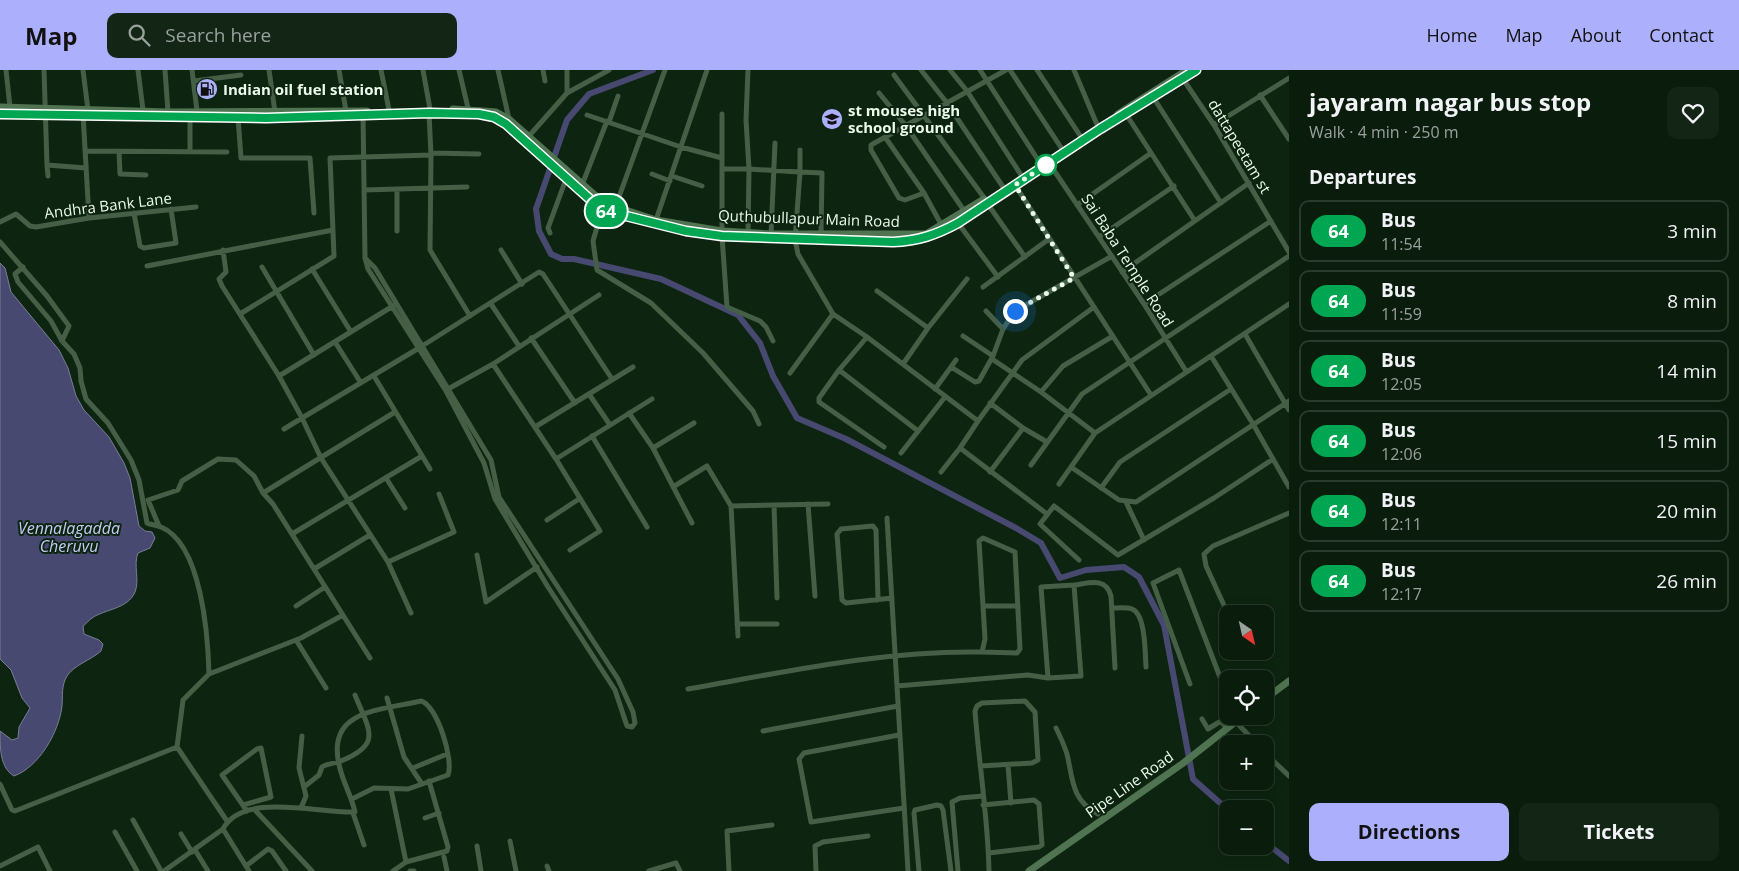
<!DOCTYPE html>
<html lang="en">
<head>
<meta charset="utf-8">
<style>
	body { margin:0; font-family:"Open Sans",sans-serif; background:#132515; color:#f1f3f6; height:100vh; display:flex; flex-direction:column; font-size:19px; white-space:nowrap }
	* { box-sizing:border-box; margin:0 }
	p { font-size:16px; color:#99a19d }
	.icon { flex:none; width:28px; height:28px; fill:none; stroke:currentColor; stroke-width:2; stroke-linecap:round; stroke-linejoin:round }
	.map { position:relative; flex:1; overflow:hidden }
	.details { display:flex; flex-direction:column; background:#0a1c0c; width:450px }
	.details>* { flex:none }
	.badge { padding:0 10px; border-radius:16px; font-size:18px; line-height:32px }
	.needle { width:32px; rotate:146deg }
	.fabs { position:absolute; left:1219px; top:535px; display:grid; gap:10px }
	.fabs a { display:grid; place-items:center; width:55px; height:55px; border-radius:10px; background:#0a1c0c; box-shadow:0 2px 12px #0003,0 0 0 1px #2a3a2d; font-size:25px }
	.you { position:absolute; width:25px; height:25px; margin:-12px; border:4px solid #fff; border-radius:50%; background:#1a73e8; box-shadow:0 0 0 8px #1a73e833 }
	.map>.badge { position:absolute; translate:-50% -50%; box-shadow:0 0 0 2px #fff }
	h2 { padding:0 20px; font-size:19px; line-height:45px }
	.round { display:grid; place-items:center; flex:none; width:52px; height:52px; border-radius:10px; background:#132515 }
	.summary { display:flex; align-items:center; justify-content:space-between; height:85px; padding:0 20px }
	h1 { font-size:24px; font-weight:700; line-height:38px }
	.cta { display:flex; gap:10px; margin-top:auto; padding:10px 20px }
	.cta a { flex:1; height:58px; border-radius:10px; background:#acaffb; color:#111; font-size:20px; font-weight:700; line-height:58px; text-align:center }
	.cta a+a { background:#132515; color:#f1f3f6 }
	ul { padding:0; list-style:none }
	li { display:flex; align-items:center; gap:15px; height:62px; margin:0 10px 8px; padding:0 10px; border:2px solid #2a3a2d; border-radius:10px }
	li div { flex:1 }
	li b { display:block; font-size:19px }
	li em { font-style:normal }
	li .badge { min-width:55px; font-weight:700; text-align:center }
	header { display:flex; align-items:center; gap:30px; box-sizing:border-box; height:70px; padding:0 25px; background:#acaffb; color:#111 }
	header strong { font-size:24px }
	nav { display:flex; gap:28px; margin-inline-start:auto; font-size:18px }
	.search { width:350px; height:45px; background:#132515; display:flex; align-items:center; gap:12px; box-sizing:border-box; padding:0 18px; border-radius:10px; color:#99a19d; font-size:19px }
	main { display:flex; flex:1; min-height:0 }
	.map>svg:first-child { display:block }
	.water { fill:#484971; stroke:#797e96 }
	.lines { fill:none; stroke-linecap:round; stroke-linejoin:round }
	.canal { stroke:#484971; stroke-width:6 }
	.street { stroke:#455f46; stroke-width:5 }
	.secondary { stroke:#507452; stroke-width:7 }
	.line-casing { stroke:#fff; stroke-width:11 }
	.line { stroke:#00a651; stroke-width:8 }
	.walk { stroke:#ebfaeb; stroke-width:5; stroke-dasharray:0 9 }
	.stop-dot { fill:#fff; stroke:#00a651; stroke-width:2.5 }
	.labels { text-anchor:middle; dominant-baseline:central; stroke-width:4; stroke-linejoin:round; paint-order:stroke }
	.poi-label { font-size:15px; font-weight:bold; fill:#ebfaeb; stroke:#0d2510; text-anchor:start }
	.street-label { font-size:15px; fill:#ebfaeb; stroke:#0d2510 }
	.water-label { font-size:16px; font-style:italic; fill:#c7caf4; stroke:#0d2510 }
</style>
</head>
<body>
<header>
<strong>Map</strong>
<div class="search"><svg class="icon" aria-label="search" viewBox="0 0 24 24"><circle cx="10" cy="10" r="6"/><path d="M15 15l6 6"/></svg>Search here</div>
<nav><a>Home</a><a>Map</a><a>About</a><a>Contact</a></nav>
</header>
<main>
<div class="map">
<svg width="1289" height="801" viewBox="0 0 1289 801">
	<rect width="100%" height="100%" fill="#0d2510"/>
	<path class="water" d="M0 193 5 198 11 222 59 280 68 298 76 326 84 340 109 367 124 393 130 408 139 456 145 461 152 462 155 468 150 478 138 483C133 495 140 510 135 522 128 539 105 539 92 548 89 550 86 554 83 556L84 564 99 570 103 574 101 581C91 590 74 595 67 606 61 616 63 625 62 636 59 662 39 697 14 706 0 698 0 678 0 661L12 670 18 668 19 657 30 638 22 628 11 600 0 589Z"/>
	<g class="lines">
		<path class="canal" d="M653 0 589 24 567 50 536 139 539 161 551 184 562 189H574L661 209 738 245 760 273 773 306 797 348 846 369 1016 458 1041 473 1060 508 1086 500 1124 497 1139 507 1164 555 1193 709 1228 740
			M1265 772 1289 791"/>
		<path class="street" d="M6 0 10 37
			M44 0 47 95
			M83 0 88 40
			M138 0 143 40
			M165 0 168 42
			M192 0 197 41
			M269 0 275 42
			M339 0 346 41
			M381 0 389 40
			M423 0 430 39
			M459 0 468 38
			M498 0 509 49
			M543 0 545 11
			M921 0 947 33 1003 117
			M950 0 967 21 1021 105
			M980 0 1040 93
			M1010 0 1062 79
			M1037 0 1081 67
			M1074 0 1098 57
			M894 5 985 129
			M1181 6 1214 55 1289 182
			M194 11 241 5
			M567 23 609 0
			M879 23 906 56 965 142
			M1260 25 1289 69
			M1153 27 1221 133
			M363 43 365 188 368 199 446 321 484 393 495 429 548 517 615 620 627 656 632 657 635 653 633 642 618 609 499 427 491 390 375 198 365 188
			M429 43 431 85 430 180 470 246
			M83 44 89 148
			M1126 44 1195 151
			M587 45 681 77 722 88
			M238 47 241 88H310L314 143
			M190 48V81
			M609 52 618 26
			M1214 55 1289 8
			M529 66 567 23V0
			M885 67 924 123 942 156
			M800 80V102L822 103 821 164
			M86 81 227 82
			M119 81 120 104 146 105
			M431 83 479 84
			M1049 93 1144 234 1186 301
			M723 99H749L746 50 748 0
			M652 104 670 111
			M48 106 47 95 86 98
			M672 106 702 116
			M582 115 607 51
			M1015 115 1151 325
			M364 120 467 117
			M924 123 905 130 899 128 871 80V75L1006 0
			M987 133 1025 187
			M1077 135 1151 83
			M615 138 665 0
			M602 140 593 171 597 200 651 233 703 283 753 341 759 354
			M134 143 140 176 144 178 176 173 171 139
			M656 150 707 0
			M0 152 16 144 30 156 36 157 89 148 196 137
			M958 153 998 207
			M397 161V119
			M722 161V44
			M550 163 548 158 566 109
			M748 164 749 99 800 102 795 170 798 184 833 244
			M771 164 775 73
			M722 166 727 237 760 251 766 257 773 271
			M1099 167 1174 116
			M0 172 47 226 69 256 62 271
			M223 180 226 202 219 209 222 216 279 306 302 348 419 278 539 202 543 204 612 309
			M501 180 522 214
			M147 196 333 160
			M23 197 15 204 18 212 51 251 62 271 74 284 80 298 81 311 86 329 108 353 131 390 139 410 147 453C151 455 157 455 161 457 202 474 208 567 209 604L183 630 177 677 227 751
			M262 197 314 285
			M312 199 351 262
			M1122 202 1249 113
			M983 217 1049 169
			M877 221 928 258
			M491 234 519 276
			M1144 234 1271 151
			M986 241 1003 259
			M240 244 334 186 330 88 431 85
			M1245 264 1289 340
			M963 266 993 286
			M531 268 575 333
			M335 272 361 313
			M1211 286 1253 354 1289 417
			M992 289 1041 322 1063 296 1113 266
			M493 294 556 389 600 461 570 480
			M903 294 928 258 967 209
			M951 297 956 290
			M839 300 867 267
			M790 303 833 244 867 267 978 351 960 378 1047 444
			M279 306 393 236
			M374 306 430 399
			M448 319 493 294 599 225
			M935 319 951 297 975 312 979 311 993 286 1003 259 1015 241 1112 186
			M1041 322 1095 363
			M589 324 610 355
			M990 333 1023 358
			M629 343 653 378 692 453
			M978 351 1022 290 1094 237
			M535 357 633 297
			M284 359 302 348 321 388 388 492 411 543
			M592 366 647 457
			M884 377 819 332V328L839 300 918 361
			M653 378 694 353
			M901 383 945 327
			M556 389 652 329
			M1031 395 1082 324 1289 186
			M1071 397 1119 430 1136 432 1289 331
			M941 402 960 378
			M990 402 1023 358 1047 372
			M386 408 405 438
			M1059 414 1095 363 1289 234
			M673 417 707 396 731 436 738 566
			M1101 418 1120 392 1231 319
			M1126 432 1144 470
			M808 434 815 526
			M774 435 777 528
			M731 436 828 434
			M887 448 908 801
			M547 450 579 429
			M159 456 148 430 178 420 182 411 218 389 236 390 254 406 263 423
			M292 464 422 386
			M477 485 486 532 537 497
			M1079 490 1040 454 1054 436 1118 485 1214 428 1273 389
			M388 492 454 462 439 424
			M314 499 370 465
			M1074 515C1090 513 1106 507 1111 526L1115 598
			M878 530 876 460 873 456 841 459 837 464 842 530 846 533 892 528
			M296 536 325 517
			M983 536H1018
			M1112 538C1118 538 1127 537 1132 539 1146 544 1145 585 1146 597
			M1228 544 1206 496 1204 484 1213 476 1289 443
			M737 554H777
			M296 570 326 618
			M370 588 273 434 263 423 395 342
			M209 604 301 568 343 545
			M1190 614 1153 513 1179 500 1228 628
			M897 616 1028 605 1048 608 1041 517 1074 515 1081 606 1048 608
			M688 619C785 602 883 580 982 582L985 569 979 471 983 468 1015 482 1020 579 1017 583 982 582
			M387 628 404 687 422 714
			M1234 646 1236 652 1257 674
			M1202 649 1208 659 1221 651 1227 659
			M1056 658C1060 666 1064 675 1067 684 1073 709 1071 730 1098 744
			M763 661 898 636
			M899 665 804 683 799 689 811 752 904 738
			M1265 683 1289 706
			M1008 695 1011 733
			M980 696 1032 693 1038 690 1035 642 1025 631 982 633 977 636 975 641C979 694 988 748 989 801
			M413 698 447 684
			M0 714 12 740 15 741 177 677
			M304 717 319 705 322 697C328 693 334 694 341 691 383 674 369 660 355 625
			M391 719 406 792 393 801
			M243 735 271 727 261 678 257 679 222 705 247 741
			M983 735 1034 730 1039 734 1042 775 1039 777 989 783
			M301 738 306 726 299 698 302 666
			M254 739 312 801
			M353 743 364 775
			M425 748 439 743
			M133 750 161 801
			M223 759 249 801
			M115 762 137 801
			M181 764 192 782
			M510 771 516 801
			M477 776 481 801
			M195 780 208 801
			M444 787 447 801
			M406 792 447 781 448 777 429 711
			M0 796 38 777 50 801
			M246 796 268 779 272 781 286 801
			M547 796 549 801
			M164 801 223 759C243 721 320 744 355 742 352 728 345 716 341 702 322 640 377 641 421 631 437 635 454 690 448 705L408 719 374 718 352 729
			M410 801H414
			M649 801 676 793 680 801
			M729 801 727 761 772 755
			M816 801 815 776 823 772 868 766
			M919 801 914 743 915 740 937 735 941 736 943 740 951 801
			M958 801 952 732 960 728 983 726"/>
		<path class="secondary" d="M0 37 168 42 367 41
			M453 39 496 42 509 49 604 133 656 150 722 161 771 164H926L984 129
			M0 43 266 48 479 43 494 47 506 54 602 140 686 161 722 166 893 172C918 171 936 165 958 153L1101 59 1196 0
			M1118 44 1187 0
			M1265 629 1289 611
			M1029 801 1182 694 1243 646"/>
	</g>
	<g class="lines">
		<g class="line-casing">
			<path id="line" d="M0 44 266 48 429 43 479 44 494 47 506 54 602 140 686 161 722 166 893 172C918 171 936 165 958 153L1100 59 1196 0"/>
		</g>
		<use href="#line" class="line"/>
		<path class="walk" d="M1015 241 1074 208 1015 115 1049 93 1046 95"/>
	</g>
	<defs>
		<g id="fuel-disc" transform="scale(1.125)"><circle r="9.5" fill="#acaffb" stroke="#0d2510"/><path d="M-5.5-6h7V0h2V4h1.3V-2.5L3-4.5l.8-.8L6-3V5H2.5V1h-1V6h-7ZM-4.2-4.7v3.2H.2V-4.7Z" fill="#111"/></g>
		<g id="school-disc" transform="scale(1.125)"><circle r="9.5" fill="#acaffb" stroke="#0d2510"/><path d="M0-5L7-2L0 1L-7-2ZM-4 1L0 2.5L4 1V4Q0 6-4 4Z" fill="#111"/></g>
	</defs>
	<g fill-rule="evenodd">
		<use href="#fuel-disc" x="207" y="19"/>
		<use href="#school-disc" x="832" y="49"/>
	</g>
	<circle class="stop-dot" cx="1046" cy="95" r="10"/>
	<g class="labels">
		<g class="poi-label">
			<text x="223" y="19">Indian oil fuel station</text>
			<text x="848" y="40">st mouses high<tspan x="848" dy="17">school ground</tspan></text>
		</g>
		<g class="street-label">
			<text transform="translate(1240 76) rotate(59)">dattapeetam st</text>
			<text transform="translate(108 135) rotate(-7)">Andhra Bank Lane</text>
			<text transform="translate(809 148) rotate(2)">Quthubullapur Main Road</text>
			<text transform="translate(1128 190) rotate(57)">Sai Baba Temple Road</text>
			<text transform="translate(1129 714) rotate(-35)">Pipe Line Road</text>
		</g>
		<g class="water-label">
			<text x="69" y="458">Vennalagadda<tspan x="69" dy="18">Cheruvu</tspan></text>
		</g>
	</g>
</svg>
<div class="fabs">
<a><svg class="needle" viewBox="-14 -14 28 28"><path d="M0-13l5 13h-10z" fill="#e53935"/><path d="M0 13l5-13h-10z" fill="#99a19d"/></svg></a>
<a><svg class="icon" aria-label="locate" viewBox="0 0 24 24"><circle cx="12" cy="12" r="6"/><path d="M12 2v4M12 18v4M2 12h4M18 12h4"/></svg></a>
<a>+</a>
<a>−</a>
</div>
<div class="you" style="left:1015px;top:241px"></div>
<b class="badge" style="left:606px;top:141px;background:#00a651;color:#fff">64</b>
</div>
<section class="details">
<div class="summary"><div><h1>jayaram nagar bus stop</h1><p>Walk · 4 min · 250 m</p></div><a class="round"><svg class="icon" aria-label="heart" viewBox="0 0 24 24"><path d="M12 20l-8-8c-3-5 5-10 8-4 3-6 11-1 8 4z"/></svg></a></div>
<h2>Departures</h2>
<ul>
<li><span class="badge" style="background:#00a651;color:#fff">64</span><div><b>Bus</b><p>11:54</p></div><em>3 min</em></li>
<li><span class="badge" style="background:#00a651;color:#fff">64</span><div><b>Bus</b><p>11:59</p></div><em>8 min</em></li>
<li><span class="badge" style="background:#00a651;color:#fff">64</span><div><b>Bus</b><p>12:05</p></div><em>14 min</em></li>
<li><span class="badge" style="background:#00a651;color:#fff">64</span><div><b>Bus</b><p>12:06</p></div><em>15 min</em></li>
<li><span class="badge" style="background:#00a651;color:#fff">64</span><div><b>Bus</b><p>12:11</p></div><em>20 min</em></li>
<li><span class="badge" style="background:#00a651;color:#fff">64</span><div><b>Bus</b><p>12:17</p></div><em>26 min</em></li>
</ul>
<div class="cta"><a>Directions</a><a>Tickets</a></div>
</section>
</main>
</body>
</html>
